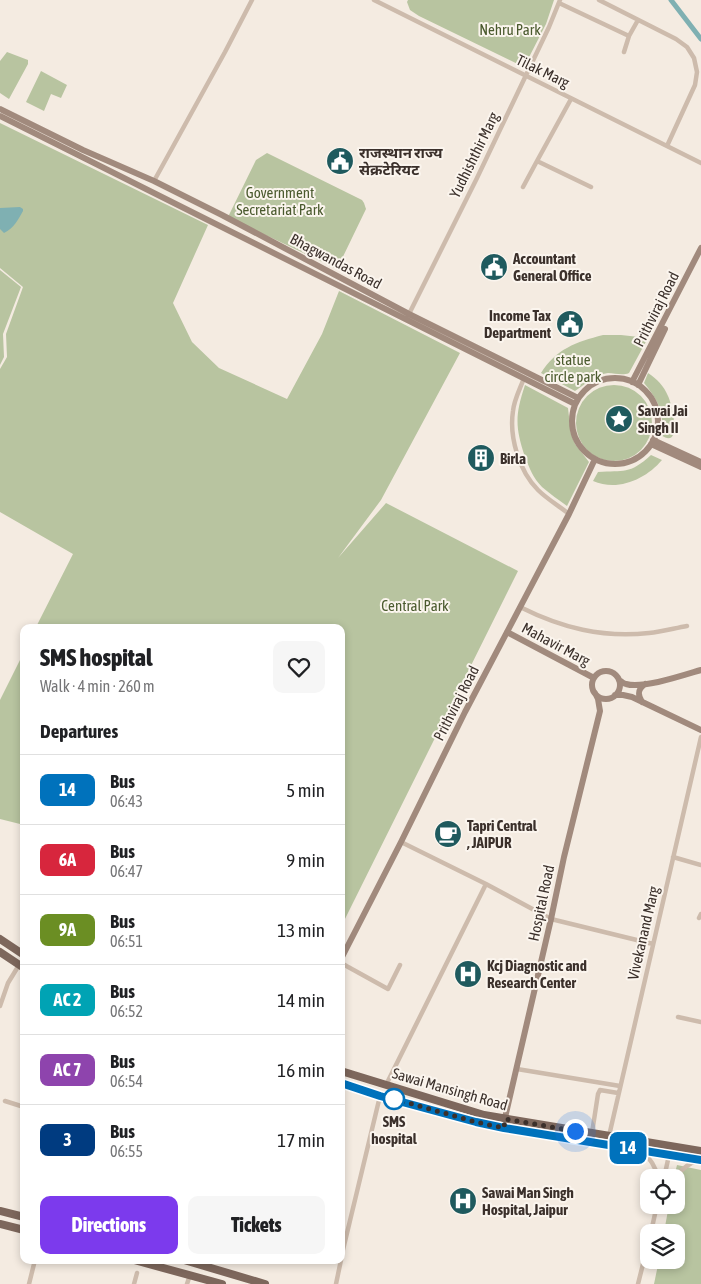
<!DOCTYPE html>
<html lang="en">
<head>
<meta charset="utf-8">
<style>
	body { margin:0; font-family:"Asap Condensed","Noto Sans Devanagari",sans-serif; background:#f6f6f6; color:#202124; height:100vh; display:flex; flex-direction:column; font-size:19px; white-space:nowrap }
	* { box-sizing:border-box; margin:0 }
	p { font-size:16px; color:#757577 }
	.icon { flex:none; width:28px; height:28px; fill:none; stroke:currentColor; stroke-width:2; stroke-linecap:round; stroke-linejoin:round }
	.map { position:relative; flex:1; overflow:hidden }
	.details { position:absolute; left:20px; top:624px; width:325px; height:640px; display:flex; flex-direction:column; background:#fff; border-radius:10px; box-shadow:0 2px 8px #0003 }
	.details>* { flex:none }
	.badge { padding:0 10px; border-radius:8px; font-size:18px; line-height:32px }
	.buttons { position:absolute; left:640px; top:1169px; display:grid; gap:10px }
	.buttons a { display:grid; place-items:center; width:45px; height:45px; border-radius:10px; background:#fff; box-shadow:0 2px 8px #0003; font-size:25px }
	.you { position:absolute; width:25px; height:25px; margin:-12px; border:4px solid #fff; border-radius:50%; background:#1a73e8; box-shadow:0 0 0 8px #1a73e833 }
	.map>.badge { position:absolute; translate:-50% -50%; box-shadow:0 0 0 2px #fff }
	h2 { padding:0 20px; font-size:19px; line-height:45px }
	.round { display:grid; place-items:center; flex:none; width:52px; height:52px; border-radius:10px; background:#f6f6f6 }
	.headline { display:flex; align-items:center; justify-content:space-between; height:85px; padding:0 20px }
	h1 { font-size:24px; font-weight:800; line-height:38px }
	.cta { display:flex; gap:10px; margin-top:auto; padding:10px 20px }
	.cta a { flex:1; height:58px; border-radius:10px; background:#7c3aed; color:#fff; font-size:20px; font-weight:800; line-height:58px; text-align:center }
	.cta a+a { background:#f6f6f6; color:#202124 }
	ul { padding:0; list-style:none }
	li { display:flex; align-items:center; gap:15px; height:70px; padding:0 20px; border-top:1px solid #e0e0e0 }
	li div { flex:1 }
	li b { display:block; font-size:19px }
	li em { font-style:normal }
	li .badge { min-width:55px; font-weight:700; text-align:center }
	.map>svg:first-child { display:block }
	.green { fill:#b8c4a0 }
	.water { fill:#7fb0b2 }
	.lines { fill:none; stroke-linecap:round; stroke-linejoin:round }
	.canal { stroke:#7fb0b2; stroke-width:5 }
	.street { stroke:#cdbbac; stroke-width:4.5 }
	.secondary { stroke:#a18a7d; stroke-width:6 }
	.primary { stroke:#7d675c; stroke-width:8 }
	.line-casing { stroke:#fff; stroke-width:11 }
	.line { stroke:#0072bc; stroke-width:8 }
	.walk { stroke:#3b302b; stroke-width:5; stroke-dasharray:0 9 }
	.stop-dot { fill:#fff; stroke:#0072bc; stroke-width:2.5 }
	.labels { text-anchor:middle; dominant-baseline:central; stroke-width:4; stroke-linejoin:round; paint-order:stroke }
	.park-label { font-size:15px; fill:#4a5a2e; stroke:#fbf5ee }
	.street-label { font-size:15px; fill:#3b302b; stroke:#fbf5ee }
	.poi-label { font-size:15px; font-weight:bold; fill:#3b302b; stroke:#fbf5ee; text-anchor:start }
	.stop-label { font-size:15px; font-weight:bold; fill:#3b302b; stroke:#fbf5ee }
</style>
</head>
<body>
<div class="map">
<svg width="701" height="1284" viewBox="0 0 701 1284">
	<rect width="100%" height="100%" fill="#f4ebe1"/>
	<path class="green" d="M408 0H554L546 24 524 67 419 16 410 10 407 2Z
		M7 52 28 60V64L9 99 0 93V61Z
		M41 71 67 85 61 98 51 94 44 111 26 102Z
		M0 123 208 225 173 303 192 342 219 368 287 399 322 334 339 291 460 353 381 500 338 558 386 503 518 571 341 927V628L36 627 73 554 0 512V369L7 357 6 334 23 287 0 268Z
		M267 153 362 200 364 203 366 209 337 269 228 217 256 160Z
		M0 270 21 287 3 334 4 357 0 365Z
		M603 335H621L648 338 629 373C622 376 615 373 608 373 594 375 586 384 575 391L541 373C556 349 576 342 603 335Z
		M648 373C657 379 664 386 668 396 672 404 683 451 661 435 665 413 658 400 644 383Z
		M525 385 568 408 571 434 575 444 589 462 567 506C559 500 550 494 542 487 533 478 530 469 525 457 515 427 515 415 525 385Z
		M576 423a38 38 0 1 1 76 0a38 38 0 1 1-76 0Z
		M651 455 662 460C646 479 618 492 593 481L598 472C624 470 629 475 651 455Z
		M24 652V825L0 819V700Z
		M677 1165 701 1170V1284H654L659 1260H676V1232H664L669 1205H676V1178L674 1177Z"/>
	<path class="water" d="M20 207 23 209V211C18 220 14 228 4 233L0 229V208Z"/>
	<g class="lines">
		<path class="canal" d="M671 0 701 39"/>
		<path class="street" d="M374 0 701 163
			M599 0 676 39 687 47 694 58 697 72 695 85 667 146
			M559 3 629 36
			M624 52 629 36 638 20
			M571 99 537 161 591 187
			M154 181 225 52 252 0
			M523 187 537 161
			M408 316 477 178 549 27 560 0
			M524 378C520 389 514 400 513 411 509 437 519 471 538 490 547 499 559 506 569 514
			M520 607C562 628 602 638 649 633 662 632 675 628 687 626
			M401 842 486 884 551 919 653 944
			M673 857 701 865
			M699 918 701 914
			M341 963 388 989 400 965
			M0 1006 8 983 19 965
			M678 1017 701 1022
			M517 1069 620 1086
			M386 1085 486 884
			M5 1101 24 1107
			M592 1133 598 1094 600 1090 618 1093
			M609 1136 701 737
			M642 1152C650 1158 656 1168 658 1178
			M664 1178 671 1146
			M674 1178C681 1170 688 1163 697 1161
			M651 1232 657 1205
			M341 1258 380 1096
			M29 1284 35 1260
			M134 1284 137 1273
			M187 1284 190 1275
			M336 1284 341 1260
			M638 1284 649 1240"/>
		<path class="secondary" d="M0 109 83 150 154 181 222 215 409 314 578 398
			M0 116 575 404
			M572 421a43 43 0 1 1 86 0a43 43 0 1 1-86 0Z
			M632 382 701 248
			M638 385 665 329
			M653 440 701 462
			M651 444 701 467
			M507 632 594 678
			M592 685a14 14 0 1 1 28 0a14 14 0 1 1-28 0Z
			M619 680C619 680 625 684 626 684 643 689 684 675 701 670
			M615 695H623L632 697 701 730
			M642 702C637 694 638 689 645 684
			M341 959 401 842 465 712 569 514 595 459
			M504 1122 551 919 564 857 600 711 598 699 595 693"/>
		<path class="primary" d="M0 939 24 955
			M0 952 24 968
			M341 1071 484 1115 701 1151
			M341 1083C373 1094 404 1102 435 1110 458 1116 480 1123 504 1127L701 1160
			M0 1211 24 1217
			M0 1224 24 1230
			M134 1260 222 1284
			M184 1260 265 1284"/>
	</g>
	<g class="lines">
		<g class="line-casing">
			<path id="line" d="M341 1083 380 1096 476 1122 504 1128 701 1160"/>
		</g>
		<use href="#line" class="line"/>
		<path class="walk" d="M394 1099 476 1122 504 1128 505 1119 575 1131"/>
	</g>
	<defs>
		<g id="civic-disc" transform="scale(1.4375)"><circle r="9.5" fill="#1f5a5e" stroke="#fbf5ee"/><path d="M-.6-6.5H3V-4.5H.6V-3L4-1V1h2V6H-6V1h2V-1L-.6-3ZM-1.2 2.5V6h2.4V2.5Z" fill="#fff"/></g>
		<g id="sight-disc" transform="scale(1.4375)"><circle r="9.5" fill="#1f5a5e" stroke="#fbf5ee"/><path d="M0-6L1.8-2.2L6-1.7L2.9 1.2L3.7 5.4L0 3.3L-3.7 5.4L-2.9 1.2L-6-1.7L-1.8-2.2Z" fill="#fff"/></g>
		<g id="building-disc" transform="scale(1.4375)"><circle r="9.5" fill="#1f5a5e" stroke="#fbf5ee"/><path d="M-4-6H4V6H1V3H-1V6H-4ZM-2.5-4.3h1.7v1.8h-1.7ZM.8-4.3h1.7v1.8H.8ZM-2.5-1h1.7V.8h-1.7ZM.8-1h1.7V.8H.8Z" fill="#fff"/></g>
		<g id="cafe-disc" transform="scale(1.4375)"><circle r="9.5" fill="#1f5a5e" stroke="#fbf5ee"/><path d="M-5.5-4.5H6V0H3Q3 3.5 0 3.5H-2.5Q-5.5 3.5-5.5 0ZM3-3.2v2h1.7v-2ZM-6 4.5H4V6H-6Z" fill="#fff"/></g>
		<g id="hospital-disc" transform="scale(1.4375)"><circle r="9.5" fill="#1f5a5e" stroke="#fbf5ee"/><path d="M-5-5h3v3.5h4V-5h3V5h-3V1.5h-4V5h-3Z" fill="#fff"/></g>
	</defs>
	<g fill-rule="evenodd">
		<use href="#civic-disc" x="340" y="161"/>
		<use href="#civic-disc" x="494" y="267"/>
		<use href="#civic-disc" x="570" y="324"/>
		<use href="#sight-disc" x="619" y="419"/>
		<use href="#building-disc" x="481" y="458"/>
		<use href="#cafe-disc" x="448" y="834"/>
		<use href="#hospital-disc" x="468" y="974"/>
		<use href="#hospital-disc" x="463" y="1201"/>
	</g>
	<circle class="stop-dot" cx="394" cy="1099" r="10"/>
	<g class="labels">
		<g class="park-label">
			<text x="510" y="29">Nehru Park</text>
			<text x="280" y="192">Government<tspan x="280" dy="17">Secretariat Park</tspan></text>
			<text x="573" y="359">statue<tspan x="573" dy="17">circle park</tspan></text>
			<text x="415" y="605">Central Park</text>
		</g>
		<g class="street-label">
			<text transform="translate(543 71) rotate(26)">Tilak Marg</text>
			<text transform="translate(474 155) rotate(-64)">Yudhishthir Marg</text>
			<text transform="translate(336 261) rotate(28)">Bhagwandas Road</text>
			<text transform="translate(656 309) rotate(-63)">Prithviraj Road</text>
			<text transform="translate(556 644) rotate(28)">Mahavir Marg</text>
			<text transform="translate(456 703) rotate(-63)">Prithviraj Road</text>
			<text transform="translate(541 903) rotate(-78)">Hospital Road</text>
			<text transform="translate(643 933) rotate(-77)">Vivekanand Marg</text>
			<text transform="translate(450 1089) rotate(16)">Sawai Mansingh Road</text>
		</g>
		<g class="poi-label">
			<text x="359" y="152">राजस्थान राज्य<tspan x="359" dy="17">सेक्रटेरियट</tspan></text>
			<text x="513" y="258">Accountant<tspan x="513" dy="17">General Office</tspan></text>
			<text x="551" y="315" text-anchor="end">Income Tax<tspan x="551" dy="17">Department</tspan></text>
			<text x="638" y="410">Sawai Jai<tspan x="638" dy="17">Singh II</tspan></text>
			<text x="500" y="458">Birla</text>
			<text x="467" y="825">Tapri Central<tspan x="467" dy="17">, JAIPUR</tspan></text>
			<text x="487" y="965">Kcj Diagnostic and<tspan x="487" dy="17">Research Center</tspan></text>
			<text x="482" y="1192">Sawai Man Singh<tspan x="482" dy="17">Hospital, Jaipur</tspan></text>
		</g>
		<g class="stop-label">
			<text x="394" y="1121">SMS<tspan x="394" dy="17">hospital</tspan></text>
		</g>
	</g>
</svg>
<div class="buttons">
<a><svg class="icon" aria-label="locate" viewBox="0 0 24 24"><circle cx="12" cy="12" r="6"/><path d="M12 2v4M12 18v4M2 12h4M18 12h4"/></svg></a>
<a><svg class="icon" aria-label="layers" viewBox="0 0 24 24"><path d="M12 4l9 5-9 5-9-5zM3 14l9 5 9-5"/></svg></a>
</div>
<div class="you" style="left:575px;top:1131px"></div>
<b class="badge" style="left:628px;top:1148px;background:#0072bc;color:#fff">14</b>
<section class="details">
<div class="headline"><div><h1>SMS hospital</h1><p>Walk · 4 min · 260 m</p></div><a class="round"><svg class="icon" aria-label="heart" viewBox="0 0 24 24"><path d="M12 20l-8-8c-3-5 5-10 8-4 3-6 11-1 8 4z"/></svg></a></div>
<h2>Departures</h2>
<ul>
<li><span class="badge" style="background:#0072bc;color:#fff">14</span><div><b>Bus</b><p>06:43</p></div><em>5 min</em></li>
<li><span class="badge" style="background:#d7263d;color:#fff">6A</span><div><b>Bus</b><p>06:47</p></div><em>9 min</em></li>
<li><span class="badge" style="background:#6b8e23;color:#fff">9A</span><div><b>Bus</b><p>06:51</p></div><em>13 min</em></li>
<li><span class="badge" style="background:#00a3b4;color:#fff">AC 2</span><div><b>Bus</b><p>06:52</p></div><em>14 min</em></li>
<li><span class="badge" style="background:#8e44ad;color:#fff">AC 7</span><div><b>Bus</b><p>06:54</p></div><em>16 min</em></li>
<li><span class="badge" style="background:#003b80;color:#fff">3</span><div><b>Bus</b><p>06:55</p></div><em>17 min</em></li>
</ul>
<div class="cta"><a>Directions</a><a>Tickets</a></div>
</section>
</div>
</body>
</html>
